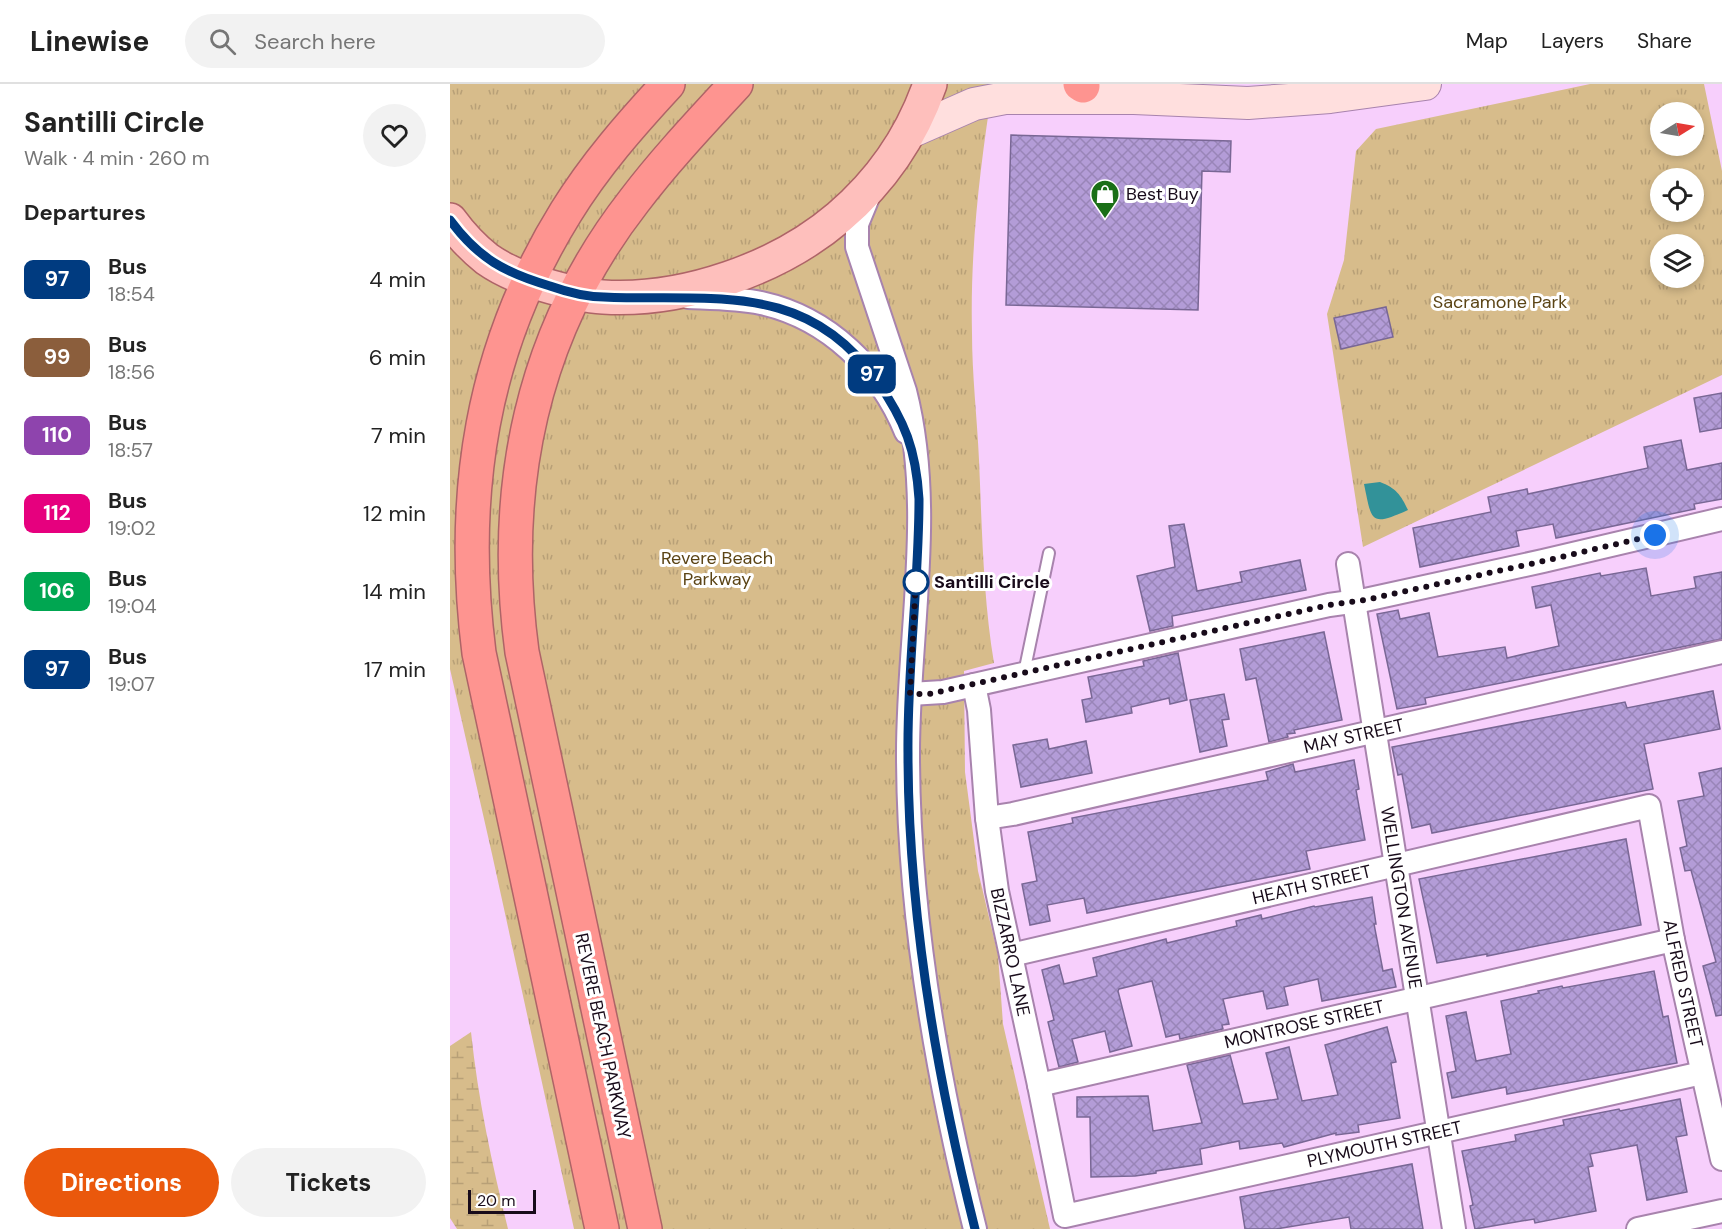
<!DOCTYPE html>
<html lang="en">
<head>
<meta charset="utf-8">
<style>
	body { margin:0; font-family:"DM Sans",sans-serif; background:#f2f2f2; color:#222; height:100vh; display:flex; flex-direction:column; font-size:22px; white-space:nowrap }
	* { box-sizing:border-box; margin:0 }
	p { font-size:20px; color:#767676 }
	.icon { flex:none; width:33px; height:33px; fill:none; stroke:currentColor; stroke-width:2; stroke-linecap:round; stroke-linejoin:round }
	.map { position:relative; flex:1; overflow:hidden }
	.panel { display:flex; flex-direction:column; background:#fff; width:450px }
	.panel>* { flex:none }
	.badge { padding:0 12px; border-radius:9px; font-size:21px; line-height:39px }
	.needle { width:39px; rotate:79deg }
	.fabs { position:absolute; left:1200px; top:18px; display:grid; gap:12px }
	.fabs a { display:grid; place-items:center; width:54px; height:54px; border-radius:50%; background:#fff; box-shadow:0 3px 9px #0003; font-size:30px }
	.scale { position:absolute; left:18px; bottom:15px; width:68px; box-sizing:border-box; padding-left:6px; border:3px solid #180b1a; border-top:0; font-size:16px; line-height:21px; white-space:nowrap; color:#180b1a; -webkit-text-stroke:4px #fff; paint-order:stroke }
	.you { position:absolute; width:30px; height:30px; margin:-15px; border:4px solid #fff; border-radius:50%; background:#1a73e8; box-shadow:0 0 0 9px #1a73e833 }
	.map>.badge { position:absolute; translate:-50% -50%; box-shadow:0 0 0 3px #fff }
	h2 { padding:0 24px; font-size:22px; line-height:54px }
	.round { display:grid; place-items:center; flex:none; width:63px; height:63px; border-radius:32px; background:#f2f2f2 }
	.head { display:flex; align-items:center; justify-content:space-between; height:102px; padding:0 24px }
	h1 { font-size:28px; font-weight:700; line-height:45px }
	.primary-button { display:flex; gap:12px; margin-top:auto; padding:12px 24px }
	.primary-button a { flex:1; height:69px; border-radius:36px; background:#ea580c; color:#fff; font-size:24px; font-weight:700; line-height:69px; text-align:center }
	.primary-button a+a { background:#f2f2f2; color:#222 }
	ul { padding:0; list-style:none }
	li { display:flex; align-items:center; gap:18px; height:78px; padding:0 24px }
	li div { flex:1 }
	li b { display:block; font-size:22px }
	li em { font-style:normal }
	li .badge { min-width:66px; font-weight:700; text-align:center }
	header { display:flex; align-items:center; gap:36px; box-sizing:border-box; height:84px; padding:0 30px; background:#fff; border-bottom:2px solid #e0e0e0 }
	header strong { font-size:28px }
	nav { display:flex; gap:33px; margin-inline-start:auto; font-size:21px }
	.search { width:420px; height:54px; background:#f2f2f2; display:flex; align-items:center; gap:15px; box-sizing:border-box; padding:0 21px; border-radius:33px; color:#767676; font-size:22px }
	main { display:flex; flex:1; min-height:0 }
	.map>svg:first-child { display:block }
	.wetland { fill:url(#wetland-marsh) }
	.park { fill:url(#park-tufts); fill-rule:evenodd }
	.water { fill:#329299 }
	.building { fill:url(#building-cross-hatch); stroke:#796795; stroke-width:1.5 }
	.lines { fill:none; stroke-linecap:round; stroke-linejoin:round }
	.lane-casing { stroke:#a883ad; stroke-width:14 }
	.street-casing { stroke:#a883ad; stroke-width:26 }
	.secondary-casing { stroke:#a883ad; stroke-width:34 }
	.primary-casing { stroke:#ae6467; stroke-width:36 }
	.highway-casing { stroke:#ae6467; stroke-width:36 }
	.lane { stroke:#fff; stroke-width:10 }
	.street { stroke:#fff; stroke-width:22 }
	.secondary { stroke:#ffdfde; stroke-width:32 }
	.primary { stroke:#febfbc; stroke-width:33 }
	.highway { stroke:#fe9490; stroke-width:33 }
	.line-casing { stroke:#fff; stroke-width:14 }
	.line { stroke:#003b80; stroke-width:9 }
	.walk { stroke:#180b1a; stroke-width:6; stroke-dasharray:0 10.8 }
	.stop-dot { fill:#fff; stroke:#003b80; stroke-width:3 }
	.labels { text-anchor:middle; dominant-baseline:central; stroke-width:6; stroke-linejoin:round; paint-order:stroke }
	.poi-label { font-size:18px; fill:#180b1a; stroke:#fff; text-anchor:start }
	.park-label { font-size:18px; fill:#5b4415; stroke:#fff }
	.stop-label { font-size:18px; font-weight:bold; fill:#180b1a; stroke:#fff; text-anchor:start }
	.street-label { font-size:18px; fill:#180b1a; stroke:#fff }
</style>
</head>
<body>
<header>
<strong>Linewise</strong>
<div class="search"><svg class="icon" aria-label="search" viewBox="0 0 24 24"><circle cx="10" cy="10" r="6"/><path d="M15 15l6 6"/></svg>Search here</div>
<nav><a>Map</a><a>Layers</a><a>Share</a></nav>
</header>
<main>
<section class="panel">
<div class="head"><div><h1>Santilli Circle</h1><p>Walk · 4 min · 260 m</p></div><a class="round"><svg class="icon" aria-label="heart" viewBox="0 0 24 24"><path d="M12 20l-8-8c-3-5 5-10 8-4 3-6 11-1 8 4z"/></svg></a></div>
<h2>Departures</h2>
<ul>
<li><span class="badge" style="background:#003b80;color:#fff">97</span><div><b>Bus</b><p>18:54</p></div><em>4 min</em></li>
<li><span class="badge" style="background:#8b5e3c;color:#fff">99</span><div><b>Bus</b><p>18:56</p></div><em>6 min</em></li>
<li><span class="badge" style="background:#8e44ad;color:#fff">110</span><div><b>Bus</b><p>18:57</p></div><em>7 min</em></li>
<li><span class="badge" style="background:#e6007e;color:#fff">112</span><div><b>Bus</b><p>19:02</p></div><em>12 min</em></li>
<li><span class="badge" style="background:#00a651;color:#fff">106</span><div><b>Bus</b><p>19:04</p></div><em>14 min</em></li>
<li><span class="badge" style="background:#003b80;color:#fff">97</span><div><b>Bus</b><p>19:07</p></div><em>17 min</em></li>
</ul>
<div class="primary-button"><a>Directions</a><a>Tickets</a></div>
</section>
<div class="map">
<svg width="1272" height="1145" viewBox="0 0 1272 1145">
	<defs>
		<pattern id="wetland-marsh" width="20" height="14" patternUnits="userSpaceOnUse" patternTransform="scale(1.5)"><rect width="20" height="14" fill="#d7bc8b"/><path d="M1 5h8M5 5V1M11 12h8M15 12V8" fill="none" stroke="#b8a077"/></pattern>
		<pattern id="park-tufts" width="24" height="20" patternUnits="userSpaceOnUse" patternTransform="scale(1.5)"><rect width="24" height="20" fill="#d7bc8b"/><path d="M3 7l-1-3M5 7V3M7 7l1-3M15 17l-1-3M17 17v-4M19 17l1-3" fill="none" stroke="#b8a077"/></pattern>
		<pattern id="building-cross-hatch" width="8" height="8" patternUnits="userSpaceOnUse" patternTransform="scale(1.5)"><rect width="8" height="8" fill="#b39cd7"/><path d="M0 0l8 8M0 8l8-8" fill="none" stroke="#9985b8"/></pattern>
	</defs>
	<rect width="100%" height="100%" fill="#f7cffc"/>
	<path class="wetland" d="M21 948C28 1015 42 1080 58 1145H7L0 1134V962Z"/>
	<path class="park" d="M0 0H543C530 82 520 165 522 249 522 291 527 333 529 376 532 444 533 512 544 579L514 587 515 688 528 787 548 871 553 940 600 1145H124L42 770 0 585Z
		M1140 0H1254L1272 87V291L913 463 877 230 894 176 906 67 926 45ZM1210 28H1244V62H1210ZM1210 94H1244V128H1210ZM1210 160H1244V194H1210Z"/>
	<path class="water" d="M930 398C946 404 951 411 958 426 920 443 922 438 914 400Z"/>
	<path class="building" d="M561 51 781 57 780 88 752 87 748 226 556 221Z
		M936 223 943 253 891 265 884 234Z
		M1272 309V344L1250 348 1244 314Z
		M1231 356 1237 386 1272 379V415L1244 420 1245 425 1106 454 1103 440 1066 447 1069 462 970 483 963 444 1041 428 1038 413 1077 405 1078 410 1198 384 1194 363Z
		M734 440 747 507 792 498 790 488 850 476 856 506 722 532 723 542 700 547 687 492 725 483 719 442Z
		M1196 484 1201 512 1246 504 1244 493 1272 488V555L975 614 976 620 947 625 927 530 948 526 950 535 979 529 988 573 1055 563 1057 574 1109 562 1101 521 1086 524 1082 503 1150 489 1151 492Z
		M874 548 892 636 844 646 845 649 837 650 838 653 819 658 806 594 796 596 790 565Z
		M728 569 737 616 720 620 719 614 681 623 682 629 636 638 632 616 642 614 638 593 694 582 693 577Z
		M1263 607 1270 645 1194 660 1203 705 982 749 980 740 962 744 952 690 948 691 942 663 1175 618 1177 624Z
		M774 610 779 635 772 636 777 662 750 668 740 616Z
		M597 655 599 665 636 657 642 689 571 703 563 661Z
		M904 676 909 705 906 706 915 756 856 767 860 785 637 829 634 814 597 821 600 837 580 841 572 800 587 797 578 748 623 739 622 734 818 696 816 688 843 680 845 688Z
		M1272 684V931L1266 932 1253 882 1266 878 1241 786 1235 787 1230 764 1237 762 1228 717 1254 712 1249 689Z
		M1176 755 1191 841 1037 872V870L987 879 969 795Z
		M922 813 926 840H924L933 887 942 885 946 903 872 917 868 895 834 903 838 921 817 925 813 907 773 915 779 940 772 941 773 945 730 955 729 950 716 953 702 897 669 905 668 907 682 962 660 968 655 947 622 955 628 978 609 983 598 938 604 936 592 886 609 881 614 900 647 892 643 874 716 855 717 859 787 842 786 837 811 831 812 835 864 822 865 823Z
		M1204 887 1213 933 1218 932 1227 979 1057 1010 1056 1003 1002 1014 997 989 1006 987 996 932 1016 928 1026 977 1061 970 1051 917 1089 909 1088 907 1112 902 1113 904Z
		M937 943 946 978 941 979 950 1034 908 1041 909 1048 886 1051V1049L834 1063 832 1059 790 1065 789 1057 750 1065 752 1080 706 1087V1089L685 1092 641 1093 640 1033H627V1013L698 1012 703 1047 752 1039 737 981 780 971 793 1020 828 1015 816 969 839 963 852 1017 888 1011 875 961Z
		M1230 1015 1237 1051 1226 1053 1237 1108 1197 1116 1187 1061 1140 1070 1143 1082 1138 1083 1146 1127 1085 1139 1084 1135 1025 1145 1020 1122 1023 1121 1012 1067 1066 1057 1065 1051 1114 1041 1113 1036 1169 1025 1170 1027Z
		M962 1080 973 1145H901L899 1133 826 1145H795L790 1113Z"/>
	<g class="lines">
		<g class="lane-casing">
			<path id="lane" d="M574 589 599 469"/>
		</g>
		<g class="street-casing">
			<g id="street">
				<path d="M419 111 407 140V163L455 307C485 425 458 549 458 669 458 829 486 990 525 1145"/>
				<path d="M238 213C262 214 288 214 311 219 379 234 430 285 456 348"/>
				<path id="s1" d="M898 480 1004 1145"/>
				<path id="s2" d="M524 601 529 626 537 734 547 807 589 1001 615 1132 1252 989"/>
				<path d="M460 610 493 608 879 521 915 516 1093 477 1272 435"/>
				<path id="s3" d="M537 734 563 730 1272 568"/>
				<path id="s4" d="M561 871 1199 722 1223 856 1272 1075"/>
				<path id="s5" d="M589 1001 1223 856"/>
				<path d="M1188 1145 1272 1127"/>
			</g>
		</g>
		<g class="secondary-casing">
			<path id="secondary" d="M458 49 524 20 555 14H684L798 19 880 13 975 0"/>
		</g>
		<g class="primary-casing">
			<path id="primary" d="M0 136C11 151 23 164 37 175 54 187 72 194 91 200 111 206 132 212 153 213 233 218 328 185 389 133 430 98 462 52 480 0"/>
		</g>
		<g class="highway-casing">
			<path id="highway" d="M630 0 633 2
				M152 1145 29 569C9 411 31 265 116 128 145 81 181 40 218 0
				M195 1145 72 568C50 405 81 249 184 117 215 76 251 38 286 0"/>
		</g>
		<use href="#lane" class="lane"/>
		<use href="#street" class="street"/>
		<use href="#secondary" class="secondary"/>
		<use href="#primary" class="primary"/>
		<use href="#highway" class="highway"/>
	</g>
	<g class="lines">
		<g class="line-casing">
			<path id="line" d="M0 136C28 174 55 189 100 202 117 208 135 213 154 213 259 218 356 195 427 297 455 337 466 366 469 415 469 500 457 584 458 669 458 829 486 990 525 1145"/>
		</g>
		<use href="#line" class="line"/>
		<path class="walk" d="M466 498V494L460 610H479L879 521 915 516 1094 477 1205 451"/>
	</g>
	<defs>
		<g id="shop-pin" transform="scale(1.5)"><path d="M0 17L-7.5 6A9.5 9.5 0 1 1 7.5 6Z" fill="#1a6f17" stroke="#fff"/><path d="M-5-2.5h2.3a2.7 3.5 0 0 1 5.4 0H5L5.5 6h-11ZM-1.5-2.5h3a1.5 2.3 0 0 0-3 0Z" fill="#fff"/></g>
	</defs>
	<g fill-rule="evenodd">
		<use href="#shop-pin" x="655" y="110"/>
	</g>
	<circle class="stop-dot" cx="466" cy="498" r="12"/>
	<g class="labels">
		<g class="poi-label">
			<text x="676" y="110">Best Buy</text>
		</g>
		<g class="park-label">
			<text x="1050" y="218">Sacramone Park</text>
			<text x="267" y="474">Revere Beach<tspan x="267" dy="21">Parkway</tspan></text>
		</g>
		<g class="stop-label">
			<text x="484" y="498">Santilli Circle</text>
		</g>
		<g class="street-label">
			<text stroke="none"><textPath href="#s3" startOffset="376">MAY STREET</textPath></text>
			<text stroke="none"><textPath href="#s4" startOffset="309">HEATH STREET</textPath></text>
			<text stroke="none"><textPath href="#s1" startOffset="338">WELLINGTON AVENUE</textPath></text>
			<text stroke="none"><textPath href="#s2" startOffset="270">BIZZARRO LANE</textPath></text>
			<text stroke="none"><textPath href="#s4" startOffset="836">ALFRED STREET</textPath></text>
			<text stroke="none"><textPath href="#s5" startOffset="272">MONTROSE STREET</textPath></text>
			<text transform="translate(153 952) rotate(78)">REVERE BEACH PARKWAY</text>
			<text stroke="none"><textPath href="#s2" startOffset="867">PLYMOUTH STREET</textPath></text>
		</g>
	</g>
</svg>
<div class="fabs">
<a><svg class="needle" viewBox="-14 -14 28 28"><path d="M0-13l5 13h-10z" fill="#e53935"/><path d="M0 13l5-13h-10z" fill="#767676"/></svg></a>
<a><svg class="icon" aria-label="locate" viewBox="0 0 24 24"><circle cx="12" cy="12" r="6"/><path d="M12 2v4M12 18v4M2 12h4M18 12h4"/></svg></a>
<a><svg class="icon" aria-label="layers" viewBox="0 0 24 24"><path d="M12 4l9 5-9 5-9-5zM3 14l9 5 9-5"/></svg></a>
</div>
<div class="scale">20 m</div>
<div class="you" style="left:1205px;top:451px"></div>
<b class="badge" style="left:422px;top:290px;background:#003b80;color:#fff">97</b>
</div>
</main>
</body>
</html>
